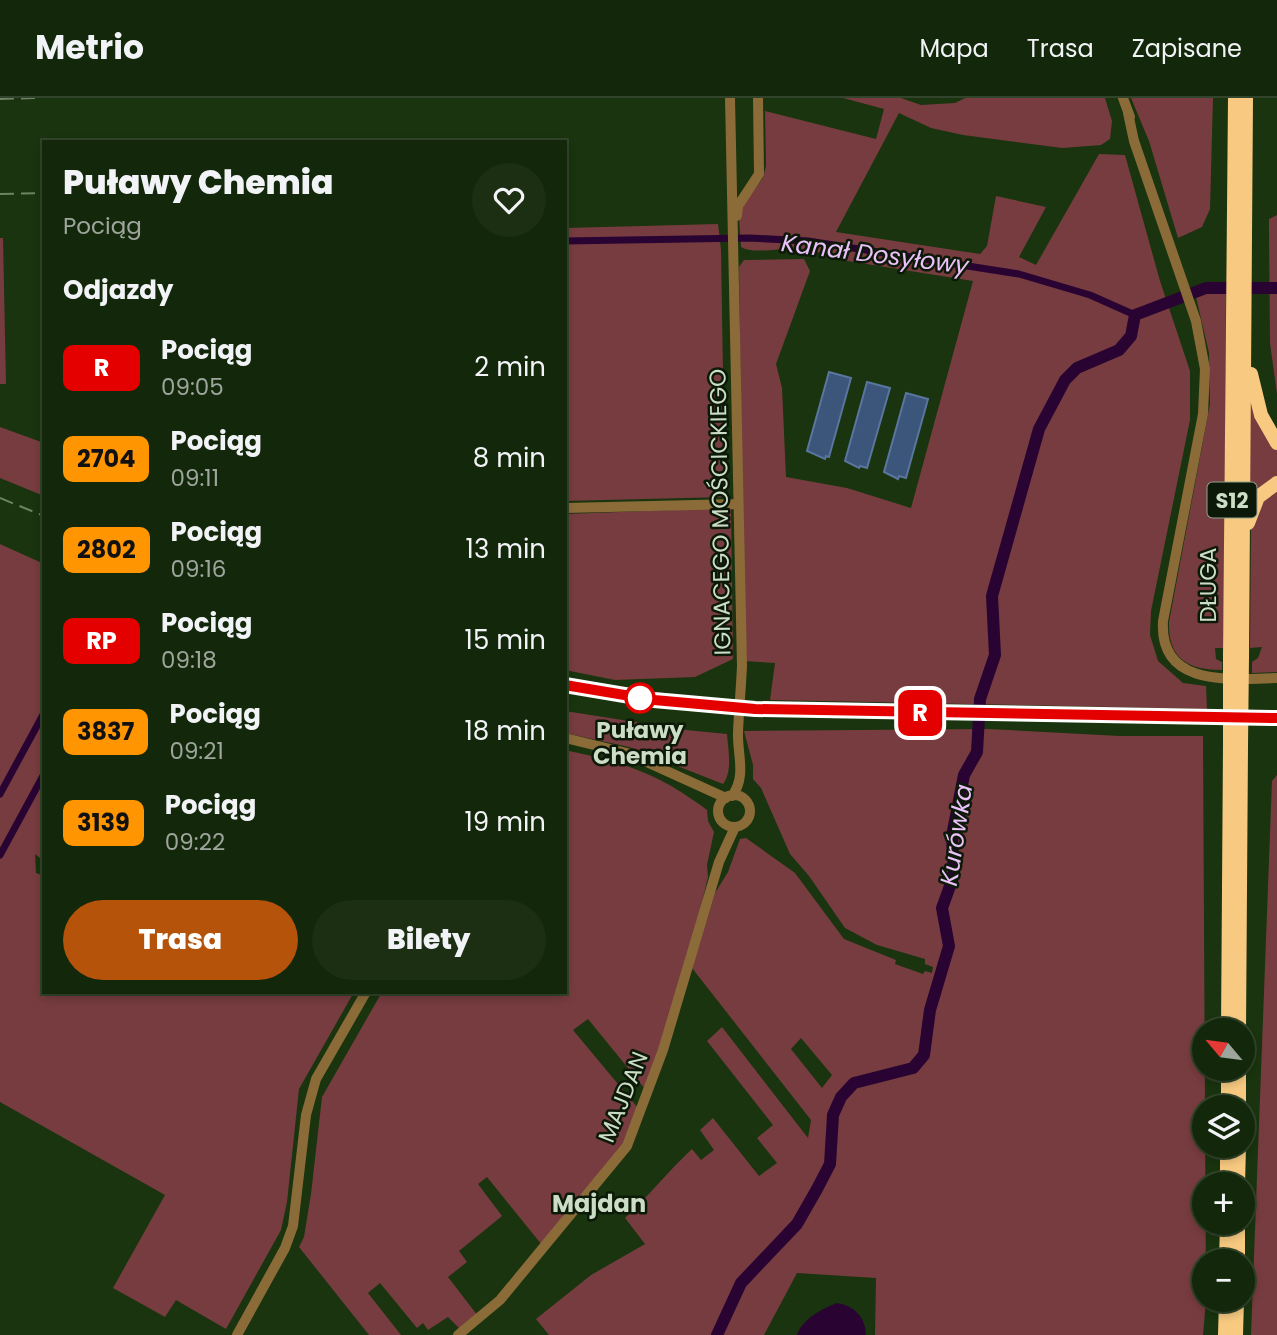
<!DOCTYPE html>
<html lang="pl">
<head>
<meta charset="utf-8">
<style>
	body { margin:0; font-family:Poppins,sans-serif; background:#1c2f13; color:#f1f3f6; height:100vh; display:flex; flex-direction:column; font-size:26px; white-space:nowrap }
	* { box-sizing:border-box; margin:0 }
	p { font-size:23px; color:#9da59c }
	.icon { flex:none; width:38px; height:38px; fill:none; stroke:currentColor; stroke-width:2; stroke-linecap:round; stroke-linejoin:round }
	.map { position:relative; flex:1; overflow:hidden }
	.drawer { position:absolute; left:42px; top:42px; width:525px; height:854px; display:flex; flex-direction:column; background:#13270a; border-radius:0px; box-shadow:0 4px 10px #0003,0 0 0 2px #32442b }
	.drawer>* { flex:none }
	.badge { padding:0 14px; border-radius:10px; font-size:24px; line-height:46px }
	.needle { width:46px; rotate:299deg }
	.controls { position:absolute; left:1192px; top:920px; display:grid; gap:14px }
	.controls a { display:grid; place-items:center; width:63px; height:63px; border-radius:50%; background:#13270a; box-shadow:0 4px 10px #0003,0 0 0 2px #32442b; font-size:35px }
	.map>.badge { position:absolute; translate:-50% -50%; box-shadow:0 0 0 4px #fff }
	h2 { padding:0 21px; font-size:26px; line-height:63px }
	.round { display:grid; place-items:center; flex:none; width:74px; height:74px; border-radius:37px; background:#1c2f13 }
	.overview { display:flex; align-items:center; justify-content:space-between; height:119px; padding:0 21px }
	h1 { font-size:33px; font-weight:800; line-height:52px }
	.cta { display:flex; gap:14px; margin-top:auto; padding:14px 21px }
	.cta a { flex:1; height:80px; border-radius:42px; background:#b45309; color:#fff; font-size:28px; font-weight:800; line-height:80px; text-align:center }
	.cta a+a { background:#1c2f13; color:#f1f3f6 }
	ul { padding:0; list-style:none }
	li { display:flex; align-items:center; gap:21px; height:91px; padding:0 21px }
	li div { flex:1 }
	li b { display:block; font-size:26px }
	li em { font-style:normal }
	li .badge { min-width:77px; font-weight:700; text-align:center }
	header { display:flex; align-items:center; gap:42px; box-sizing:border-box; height:98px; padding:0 35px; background:#13270a; border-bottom:2px solid #32442b }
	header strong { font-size:33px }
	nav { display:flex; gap:38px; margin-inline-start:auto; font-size:24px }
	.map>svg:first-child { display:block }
	.green { fill:#773c3f; fill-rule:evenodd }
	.water { fill:#290433 }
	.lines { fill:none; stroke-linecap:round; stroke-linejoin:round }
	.canal { stroke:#290433; stroke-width:7 }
	.river { stroke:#290433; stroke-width:12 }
	.building { fill:#3b557b; stroke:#5a769e; stroke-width:2 }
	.minor { stroke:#8b6c39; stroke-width:10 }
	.highway { stroke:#f8ca81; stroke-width:14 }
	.rail { stroke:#6d8364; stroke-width:2; stroke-dasharray:14 7; stroke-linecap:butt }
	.highway-bridge { stroke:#f8ca81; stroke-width:14 }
	.line-casing { stroke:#fff; stroke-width:16 }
	.line { stroke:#e50000; stroke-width:10 }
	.stop-dot { fill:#fff; stroke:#e50000; stroke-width:3.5 }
	.labels { text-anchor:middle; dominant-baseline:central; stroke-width:5; stroke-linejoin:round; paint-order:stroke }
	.shield { fill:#0c1908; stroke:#92a28d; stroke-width:2 }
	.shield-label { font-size:21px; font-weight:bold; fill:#ccddc6 }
	.street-label { font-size:23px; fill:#ccddc6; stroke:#0c1908 }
	.stop-label { font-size:23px; font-weight:bold; fill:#ccddc6; stroke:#0c1908 }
	.water-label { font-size:24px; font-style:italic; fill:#eac1f8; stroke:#0c1908 }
	.neighbourhood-label { font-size:24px; font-weight:bold; fill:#ccddc6; stroke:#0c1908 }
</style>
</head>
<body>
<header>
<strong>Metrio</strong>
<nav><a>Mapa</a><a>Trasa</a><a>Zapisane</a></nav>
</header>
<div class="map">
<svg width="1277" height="1237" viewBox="0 0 1277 1237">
	<rect width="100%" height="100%" fill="#19340e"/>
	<path class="green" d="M843 0H901L921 7 955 5 965 0H1105L1112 23 1110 41 1101 47 1062 50 963 37 931 30 899 15 836 134 980 156 987 148 996 98 1046 109 1019 159 1036 167 1099 56 1125 57 1160 183 1190 273V322L1151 513 1150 537 1158 563 1183 585 1206 588 1207 611 770 602 775 565 744 563 739 169 744 162 804 161 810 173 776 266 782 290 786 379 847 390 911 410 973 183 829 160C804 140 759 160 741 149L739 119 741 110 763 80 766 68 765 13 876 41 884 11Z
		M1131 0H1213L1210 111 1202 129 1178 140 1149 43Z
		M1277 117V296L1270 245 1269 132V121Z
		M718 126 721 152 725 399 565 403V130Z
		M0 140H3L6 286H0Z
		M1226 193 1224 516 1223 550H1215L1216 561 1222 564V572C1188 572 1168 561 1169 524L1210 306 1209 255 1196 199 1205 195Z
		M1250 295 1277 350V381L1252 399 1249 397Z
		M0 329 44 345V398L0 380Z
		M1277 389V574L1252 575V564L1258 560 1262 549 1250 550 1251 430 1260 403Z
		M731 410 733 561 695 579 615 582 565 572V416Z
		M0 446 44 466V763L35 756 36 775 44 778V894H354L299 991 287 1104 281 1132 226 1231 176 1202 165 1219 113 1190 165 1097 0 1004Z
		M565 613 686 632 727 636C728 652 733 673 723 686L629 649 565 635Z
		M988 631 1120 638H1203L1206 1202 1203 1237H875L876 1180 797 1175 764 1237H549L536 1221 591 1177 645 1146 625 1120C649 1098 668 1073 692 1051L701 1062 714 1052 700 1032 713 1020 759 1078 777 1065 757 1040 773 1027 707 943 722 929 808 1040 811 1022 692 870 715 795 728 774 740 741 746 740 795 775 844 841 896 862 895 866 923 876 925 873 932 875 933 869 925 866V861L877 847 845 830 809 778 790 756 761 690 753 681V667L744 633ZM801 940 832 977 822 990 791 951Z
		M1277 648V1237H1251L1272 683 1277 677Z
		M565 652C625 665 658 675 707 712L708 723 714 734 707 767 708 779 697 825 660 950 645 991 588 921 573 932 638 1010 625 1046 542 1147 487 1079 478 1086 502 1118 459 1153 467 1164 448 1179 478 1218 461 1232 448 1219 428 1232 423 1225 417 1230 380 1185 368 1195 401 1237H369L299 1149 304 1139 311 1096 322 999 382 894H565Z"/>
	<path class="water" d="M837 1205C855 1208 865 1219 866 1237H797C801 1222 823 1210 837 1205Z"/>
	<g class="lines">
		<path class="canal" d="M565 143 750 140 808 143 1019 176 1090 197 1135 217
			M0 696 44 615
			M0 757 44 676"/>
		<path class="river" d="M717 1237 741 1185 797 1126 817 1091 830 1066 833 1017 841 999 854 985 913 970 924 957 930 912 949 848 942 810 954 777 952 738 964 677 977 654 980 601 995 557 992 498 1039 331 1065 282 1077 270 1119 252 1131 238 1135 217 1206 190H1277"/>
	</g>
	<path class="building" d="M829 274 851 280 829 359 826 358 825 361 807 353Z
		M867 284 890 290 867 370 860 368 859 370 845 363Z
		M906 295 928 301 906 380 899 378 898 381 884 374Z"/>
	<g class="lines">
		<path class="minor" d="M730 0 742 568C741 590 739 612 738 634 737 656 747 678 732 698
			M1123 0 1130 19
			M1128 15 1134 43 1196 223 1205 271 1203 316 1163 523C1159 590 1231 581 1277 580
			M737 118 738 108 759 76 758 0
			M565 410 738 406
			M565 640 627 655 726 700
			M718 713a16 16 0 1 1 32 0a16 16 0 1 1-32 0Z
			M237 1237 285 1150 293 1128 306 1017 316 981 366 894
			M458 1237 500 1202 627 1048 663 952 719 764 735 729"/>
		<path class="highway" d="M1251 276 1261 317 1277 345
			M1248 425 1258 399 1277 385
			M1230 558 1235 0
			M1242 558 1246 0
			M1228 933 1230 647
			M1239 933 1241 648
			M1228 1010V971
			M1239 1010V971
			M1227 1087V1048
			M1238 1087 1239 1048
			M1226 1164 1227 1125
			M1238 1164V1125
			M1225 1237 1226 1202
			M1236 1237 1237 1202"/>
		<path class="rail" d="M0 1 36 0
			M0 96 44 95
			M0 400 44 418
			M565 587 654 602 755 611 1277 620"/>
		<path class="highway-bridge" d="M1230 647V558
			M1241 648 1242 558"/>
	</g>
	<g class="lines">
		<g class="line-casing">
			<path id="line" d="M565 587 654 602 755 611 1277 620"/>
		</g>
		<use href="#line" class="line"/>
	</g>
	<circle class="stop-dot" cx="640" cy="600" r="14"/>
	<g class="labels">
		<rect class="shield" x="1207.5" y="384.5" width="49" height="35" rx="5"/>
		<g class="shield-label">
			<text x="1232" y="402">S12</text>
		</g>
		<g class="street-label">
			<text transform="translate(720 414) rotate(-91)">IGNACEGO MOŚCICKIEGO</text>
			<text transform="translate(1208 487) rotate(-90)">DŁUGA</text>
			<text transform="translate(623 999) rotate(-68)">MAJDAN</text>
		</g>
		<g class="stop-label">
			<text x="640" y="632">Puławy<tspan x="640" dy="26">Chemia</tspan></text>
		</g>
		<g class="water-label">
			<text transform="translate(875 156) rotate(7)">Kanał Dosyłowy</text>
			<text transform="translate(956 737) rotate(-81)">Kurówka</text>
		</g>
		<g class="neighbourhood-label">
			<text x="599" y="1105">Majdan</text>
		</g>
	</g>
</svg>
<div class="controls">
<a><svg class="needle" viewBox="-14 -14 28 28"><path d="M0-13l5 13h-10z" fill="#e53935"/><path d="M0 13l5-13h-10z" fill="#9da59c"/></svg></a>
<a><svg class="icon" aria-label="layers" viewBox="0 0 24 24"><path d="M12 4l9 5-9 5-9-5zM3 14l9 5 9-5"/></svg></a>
<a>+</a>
<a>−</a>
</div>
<b class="badge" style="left:920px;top:615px;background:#e50000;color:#fff">R</b>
<section class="drawer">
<div class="overview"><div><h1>Puławy Chemia</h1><p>Pociąg</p></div><a class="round"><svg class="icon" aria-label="heart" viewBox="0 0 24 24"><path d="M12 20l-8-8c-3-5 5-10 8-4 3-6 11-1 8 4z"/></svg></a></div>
<h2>Odjazdy</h2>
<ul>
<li><span class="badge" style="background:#e50000;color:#fff">R</span><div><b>Pociąg</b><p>09:05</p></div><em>2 min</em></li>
<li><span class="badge" style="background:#ff9500;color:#111">2704</span><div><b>Pociąg</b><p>09:11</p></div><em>8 min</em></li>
<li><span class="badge" style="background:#ff9500;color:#111">2802</span><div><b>Pociąg</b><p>09:16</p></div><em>13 min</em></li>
<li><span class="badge" style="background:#e50000;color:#fff">RP</span><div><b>Pociąg</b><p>09:18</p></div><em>15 min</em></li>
<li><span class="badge" style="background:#ff9500;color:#111">3837</span><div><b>Pociąg</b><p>09:21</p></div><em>18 min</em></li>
<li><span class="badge" style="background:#ff9500;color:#111">3139</span><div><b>Pociąg</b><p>09:22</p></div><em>19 min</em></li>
</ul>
<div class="cta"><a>Trasa</a><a>Bilety</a></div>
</section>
</div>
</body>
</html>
